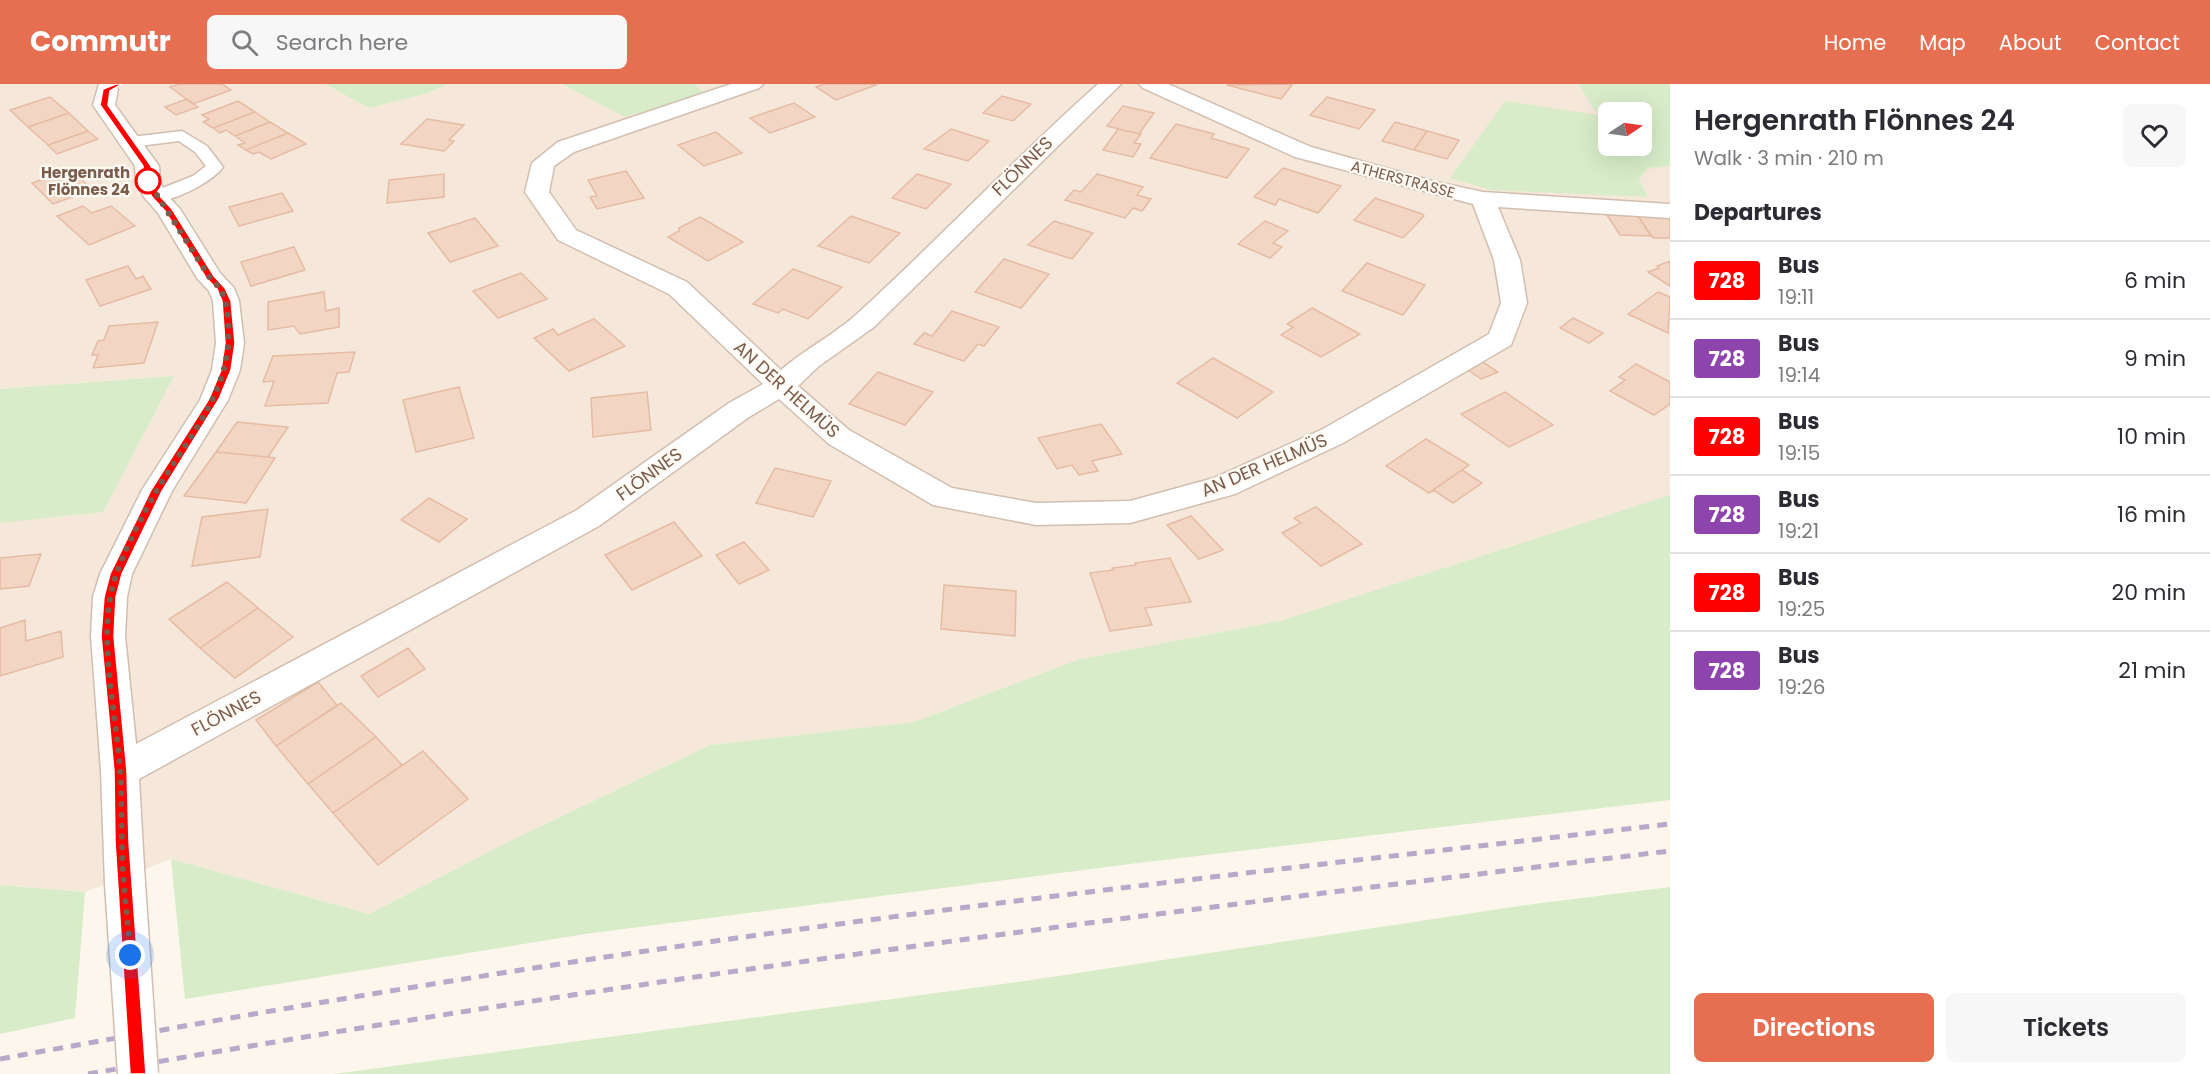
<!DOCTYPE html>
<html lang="en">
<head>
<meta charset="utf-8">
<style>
	body { margin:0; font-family:Poppins,sans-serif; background:#f7f7f7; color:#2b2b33; height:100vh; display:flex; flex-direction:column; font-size:22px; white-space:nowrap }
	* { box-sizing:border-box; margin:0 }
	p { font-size:20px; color:#7c7c81 }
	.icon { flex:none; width:33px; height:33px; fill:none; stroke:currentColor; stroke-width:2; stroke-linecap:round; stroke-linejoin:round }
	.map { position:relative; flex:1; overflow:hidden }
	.details { display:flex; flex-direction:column; background:#fff; width:540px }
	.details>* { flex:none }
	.badge { padding:0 12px; border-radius:4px; font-size:21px; line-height:39px }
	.needle { width:39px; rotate:77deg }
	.buttons { position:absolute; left:1598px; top:18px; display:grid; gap:12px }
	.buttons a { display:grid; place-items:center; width:54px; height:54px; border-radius:9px; background:#fff; box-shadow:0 6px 24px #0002; font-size:30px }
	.you { position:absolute; width:30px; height:30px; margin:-15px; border:4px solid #fff; border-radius:50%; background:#1a73e8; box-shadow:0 0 0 9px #1a73e833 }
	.map>.badge { position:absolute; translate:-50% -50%; box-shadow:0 0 0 3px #fff }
	h2 { padding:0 24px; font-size:22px; line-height:54px }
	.round { display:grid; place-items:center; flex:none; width:63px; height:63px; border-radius:9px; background:#f7f7f7 }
	.overview { display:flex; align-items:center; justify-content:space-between; height:102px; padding:0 24px }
	h1 { font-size:28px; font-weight:600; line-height:45px }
	.cta { display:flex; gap:12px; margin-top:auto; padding:12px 24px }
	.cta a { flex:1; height:69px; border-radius:9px; background:#e76f51; color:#fff; font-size:24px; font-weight:600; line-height:69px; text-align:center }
	.cta a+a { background:#f7f7f7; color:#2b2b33 }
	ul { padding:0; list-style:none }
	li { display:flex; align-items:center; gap:18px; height:78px; padding:0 24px; border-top:2px solid #e1e1e2 }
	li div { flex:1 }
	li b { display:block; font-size:22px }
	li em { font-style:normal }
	li .badge { min-width:66px; font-weight:700; text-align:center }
	header { display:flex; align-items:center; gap:36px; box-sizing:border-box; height:84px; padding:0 30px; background:#e76f51; color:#fff }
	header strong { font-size:28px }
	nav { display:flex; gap:33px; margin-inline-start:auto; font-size:21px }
	.search { width:420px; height:54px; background:#f7f7f7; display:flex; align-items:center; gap:15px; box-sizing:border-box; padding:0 21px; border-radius:9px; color:#7c7c81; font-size:22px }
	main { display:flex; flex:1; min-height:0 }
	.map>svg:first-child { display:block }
	.residential { fill:#f5e8da }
	.green { fill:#d8ecc9; fill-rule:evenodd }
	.building { fill:#f3d5c3; stroke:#e6bba3; stroke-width:1.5 }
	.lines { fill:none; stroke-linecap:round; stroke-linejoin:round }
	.service-casing { stroke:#d1beb0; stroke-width:3 }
	.minor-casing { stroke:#d1beb0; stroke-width:3 }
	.service { fill:#fff; fill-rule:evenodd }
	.minor { fill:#fff; fill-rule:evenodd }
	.rail { stroke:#b9a8c9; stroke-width:5; stroke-dasharray:10 8; stroke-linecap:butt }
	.minor-bridge-casing { stroke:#d1beb0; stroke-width:43; stroke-linecap:butt }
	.minor-bridge { stroke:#fff; stroke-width:40 }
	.line { fill:#f00; stroke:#fff; stroke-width:1.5 }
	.walk { stroke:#7a5c4d; stroke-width:6; stroke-dasharray:0 10.8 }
	.stop-dot { fill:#fff; stroke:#f00; stroke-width:3 }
	.labels { text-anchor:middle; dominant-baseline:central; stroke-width:4.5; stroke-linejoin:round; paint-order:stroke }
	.far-stop-label { font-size:15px; font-weight:bold; fill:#7a5c4d; stroke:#fffaf3; text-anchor:end }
	.far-street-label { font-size:15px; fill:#7a5c4d; stroke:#fffaf3 }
	.street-label { font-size:18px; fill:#7a5c4d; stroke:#fffaf3 }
</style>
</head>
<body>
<header>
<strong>Commutr</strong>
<div class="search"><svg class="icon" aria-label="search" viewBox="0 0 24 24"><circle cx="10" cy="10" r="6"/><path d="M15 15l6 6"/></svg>Search here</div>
<nav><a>Home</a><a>Map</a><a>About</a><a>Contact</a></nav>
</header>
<main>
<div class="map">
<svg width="1670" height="990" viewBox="0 0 1670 990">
	<rect width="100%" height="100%" fill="#fdf6ec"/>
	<path class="residential" d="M0 0H325L369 24 428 9 448 0H562L624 33 707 9 694 0H1578L1598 31 1451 94 1491 106 1648 112 1639 95 1648 84 1670 82V411L1283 536 1077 576 914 638 710 661 508 758 369 830 171 775 85 808 0 801V439L103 428 173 292 0 305Z"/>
	<path class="green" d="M325 0H448L428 9 369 24Z
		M562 0H694L708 10 624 33Z
		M1578 0H1670V82L1648 84 1639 95 1648 113 1491 106 1450 94 1505 17 1598 31ZM1608 28H1641V62H1608Z
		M174 292 103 428 0 439V305Z
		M1670 411V716L1130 780 585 850 185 915 171 775 369 830 508 758 710 661 914 638 1077 576 1283 536Z
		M0 801 85 808 75 934 0 950Z
		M1670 803V990H334L1025 897 1519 822Z"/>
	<path class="building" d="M179 0H222L231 6 193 20 170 3Z
		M824 0H875L876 1 836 16 816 3Z
		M1288 0 1292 1 1281 15 1227 1Z
		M1002 12 1031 20 1013 37 983 29Z
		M50 13 69 29 28 43 10 26Z
		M1327 13 1375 26 1359 45 1310 31Z
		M187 15 198 23 176 31 165 23Z
		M238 17 255 28 213 44 203 38 209 35 202 31Z
		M794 19 815 33 770 49 750 34Z
		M1123 22 1154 29 1139 50 1107 42Z
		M255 28 270 38 235 52 226 46 220 49 213 44Z
		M69 29 88 47 48 61 28 43Z
		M427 35 464 41 449 56 454 57 444 67 401 60Z
		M270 38 288 49 246 66 238 61 245 59 235 52Z
		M1395 38 1427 47 1414 66 1382 57Z
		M1176 40 1214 50 1211 54 1249 65 1227 94 1150 74Z
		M951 45 989 57 968 77 924 65Z
		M1118 45 1141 50 1134 59 1141 60 1133 73 1103 66Z
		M88 47 98 55 57 70 48 61Z
		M1427 47 1459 56 1447 75 1414 66Z
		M716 48 742 69 704 82 678 61Z
		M288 49 306 60 271 75 259 68 253 70 246 66Z
		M1283 84 1341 102 1318 129 1279 115 1275 121 1254 113Z
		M71 85 92 106 53 120 32 99Z
		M626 87 644 114 597 125 590 113 597 112 588 96Z
		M444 90V113L387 119 389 96Z
		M917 90 951 100 926 125 892 114Z
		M1097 90 1143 103 1137 111 1151 115 1142 127 1133 124 1125 134 1065 116 1074 106 1081 108Z
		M282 109 293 127 239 142 229 123Z
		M1375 114 1422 130 1424 132 1403 154 1356 137 1354 136Z
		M83 122 92 129 111 122 135 142 89 161 57 132Z
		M1607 131 1638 132 1651 152 1620 151Z
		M851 132 900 149 869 179 818 162Z
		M1638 132 1670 133V154H1653Z
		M700 133 743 158 708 177 668 153 679 147V144Z
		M475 134 498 162 450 178 428 149Z
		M1054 137 1093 149 1072 175 1028 161Z
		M1265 137 1288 147 1273 159 1282 163 1270 174 1238 160Z
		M294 163 305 186 251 202 241 178Z
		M1004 175 1049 190 1021 224 975 208Z
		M1670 177V202L1648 188 1659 184 1657 182Z
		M1367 179 1425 201 1403 231 1342 207Z
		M128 182 136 195 143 192 151 205 100 222 86 196Z
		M793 185 842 203 808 235 783 225 778 229 753 220Z
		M521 189 547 215 498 234 473 207Z
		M324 208 326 227 339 224V243L300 250 294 242 268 246V218Z
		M1658 208 1670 213 1668 249 1628 230Z
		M1312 224 1360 250 1321 273 1281 251 1293 243 1287 240Z
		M952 227 999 243 984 262 978 260 964 277 914 260 924 249 932 252Z
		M1573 234 1603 249 1589 259 1560 244Z
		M594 235 625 262 569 287 534 254 553 245 558 251Z
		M158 238 144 279 93 284 98 271H92L98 257 104 256 109 242Z
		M355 268 349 288 337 289 328 319 265 322 274 297 263 298 273 272Z
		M1213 274 1273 308 1237 334 1177 299Z
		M1478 275 1498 288 1481 295 1462 282Z
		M1636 280 1670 298V320L1654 331 1610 307 1625 296 1619 293Z
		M878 288 933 308 905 341 849 320Z
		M459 303 474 354 416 368 403 316Z
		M647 308 651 346 593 353 591 314Z
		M1505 308 1553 341 1509 363 1461 330Z
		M237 338 288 343 268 373 216 368Z
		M1101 340 1122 370 1092 377 1098 387 1079 391 1072 381 1057 385 1038 354Z
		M1426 355 1469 381 1429 409 1386 382Z
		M216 368 268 373 275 374 246 419 184 412Z
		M775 384 831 397 813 433 756 419Z
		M1462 386 1482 399 1453 419 1433 406Z
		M429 414 467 435 439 458 401 436Z
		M1316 423 1362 460 1321 482 1282 449 1301 439 1294 434Z
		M268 425 260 473 192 482 202 433Z
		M1191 432 1223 466 1199 475 1167 441Z
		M674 438 702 472 632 506 605 471Z
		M744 458 769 486 739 500 716 471Z
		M41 470 29 502 0 505V474Z
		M1170 474 1191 518 1145 524 1152 541 1110 547 1090 489 1113 486 1112 484 1136 481 1135 479Z
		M227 498 258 524 200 564 169 535Z
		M944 501 1016 507 1015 552 941 545Z
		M258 524 293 553 235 594 200 564Z
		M25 536 26 557 61 547 63 573 0 592V544Z
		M408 564 425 585 378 613 361 592Z
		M318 598 337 621 276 662 256 636Z
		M341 619 376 653 308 700 276 662Z
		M376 653 402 681 333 729 308 700Z
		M423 667 468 715 378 781 333 729Z"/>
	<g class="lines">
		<g class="service-casing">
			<path id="service" d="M182 47 207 62 223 83C213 98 168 121 150 117L147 113 150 109 193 92 206 82 195 68 179 57 131 63 123 58 131 53Z"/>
		</g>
		<g class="minor-casing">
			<path id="minor" d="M99 0H112L118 5 115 21 159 82 160 97 166 110 180 125 220 189 234 204 239 217 244 259 240 286 228 316 172 407 132 490 127 513 125 552 136 660 577 426 729 319 763 300 669 210 558 156 525 108 532 79 558 58 731 0H763L759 4 574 68 554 82 549 108 576 146 687 198 781 286C805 265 834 251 858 229 939 155 1015 74 1098 0H1121L874 243 819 282 798 302 849 346 952 404 1036 419 1130 417 1214 394 1323 345 1489 250 1501 219 1494 176 1473 120 1295 73 1143 4 1139 0H1168L1311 63 1432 97 1483 108 1670 120V134L1498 123 1520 176 1527 219 1511 261 1343 359 1235 410 1130 439 1036 441 933 421 829 360 779 315 749 333 599 442 139 695 145 800 139 813 125 818 111 813 105 800 101 687 91 552 93 513 100 490 142 406 200 316 212 286 216 259 213 217 209 207 197 194 158 129 144 113 136 97 135 82 93 21Z"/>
		</g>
		<use href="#service" class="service"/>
		<use href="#minor" class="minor"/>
		<path class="rail" d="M0 975C220 935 440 897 660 865 996 816 1333 779 1670 740
			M88 990C613 897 1141 830 1670 767"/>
		<g class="minor-bridge-casing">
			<path id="minor-bridge" d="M125 800 138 990"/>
		</g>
		<use href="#minor-bridge" class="minor-bridge"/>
	</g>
	<path class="line" d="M116 0H122L110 7 108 21 151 82 153 97 160 112 172 125 214 192 225 204 231 217 235 259 231 286 219 315 162 407 122 490 116 513 114 552 127 687 129 758 146 990H130L115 758 114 687 101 552 104 513 110 490 151 406 209 315 221 286 225 259 222 217 217 205 206 194 165 127 152 113 144 97 143 82 100 21 103 5Z"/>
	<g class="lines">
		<path class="walk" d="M130 871C128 834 122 796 122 758 121 734 122 710 120 685 116 626 96 548 116 491 126 463 142 432 157 406 189 351 234 305 228 238 227 219 225 208 210 194L148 97"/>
	</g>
	<circle class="stop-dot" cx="148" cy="97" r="12"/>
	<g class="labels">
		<g class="far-stop-label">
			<text x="130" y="88">Hergenrath<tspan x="130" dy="17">Flönnes 24</tspan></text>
		</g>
		<g class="far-street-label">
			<text transform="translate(1403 95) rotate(15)">ATHERSTRASSE</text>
		</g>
		<g class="street-label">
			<text transform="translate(1022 82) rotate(-44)">FLÖNNES</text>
			<text transform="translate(787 305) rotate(42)">AN DER HELMÜS</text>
			<text transform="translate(1264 381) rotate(-23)">AN DER HELMÜS</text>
			<text transform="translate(649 390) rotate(-36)">FLÖNNES</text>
			<text transform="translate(226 629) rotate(-28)">FLÖNNES</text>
		</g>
	</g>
</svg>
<div class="buttons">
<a><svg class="needle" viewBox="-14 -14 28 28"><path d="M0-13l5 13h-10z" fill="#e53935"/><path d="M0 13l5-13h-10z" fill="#7c7c81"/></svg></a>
</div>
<div class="you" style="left:130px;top:871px"></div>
</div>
<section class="details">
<div class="overview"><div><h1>Hergenrath Flönnes 24</h1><p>Walk · 3 min · 210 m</p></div><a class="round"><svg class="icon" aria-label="heart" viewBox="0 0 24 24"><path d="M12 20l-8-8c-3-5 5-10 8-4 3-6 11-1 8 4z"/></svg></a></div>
<h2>Departures</h2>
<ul>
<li><span class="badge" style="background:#f00;color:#fff">728</span><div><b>Bus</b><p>19:11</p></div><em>6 min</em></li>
<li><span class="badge" style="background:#8e44ad;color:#fff">728</span><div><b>Bus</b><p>19:14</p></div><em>9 min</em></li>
<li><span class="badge" style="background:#f00;color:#fff">728</span><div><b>Bus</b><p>19:15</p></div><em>10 min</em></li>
<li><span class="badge" style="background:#8e44ad;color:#fff">728</span><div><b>Bus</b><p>19:21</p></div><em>16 min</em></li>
<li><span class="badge" style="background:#f00;color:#fff">728</span><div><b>Bus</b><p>19:25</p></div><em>20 min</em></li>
<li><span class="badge" style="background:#8e44ad;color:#fff">728</span><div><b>Bus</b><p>19:26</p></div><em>21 min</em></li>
</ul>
<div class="cta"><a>Directions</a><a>Tickets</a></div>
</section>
</main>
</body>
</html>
